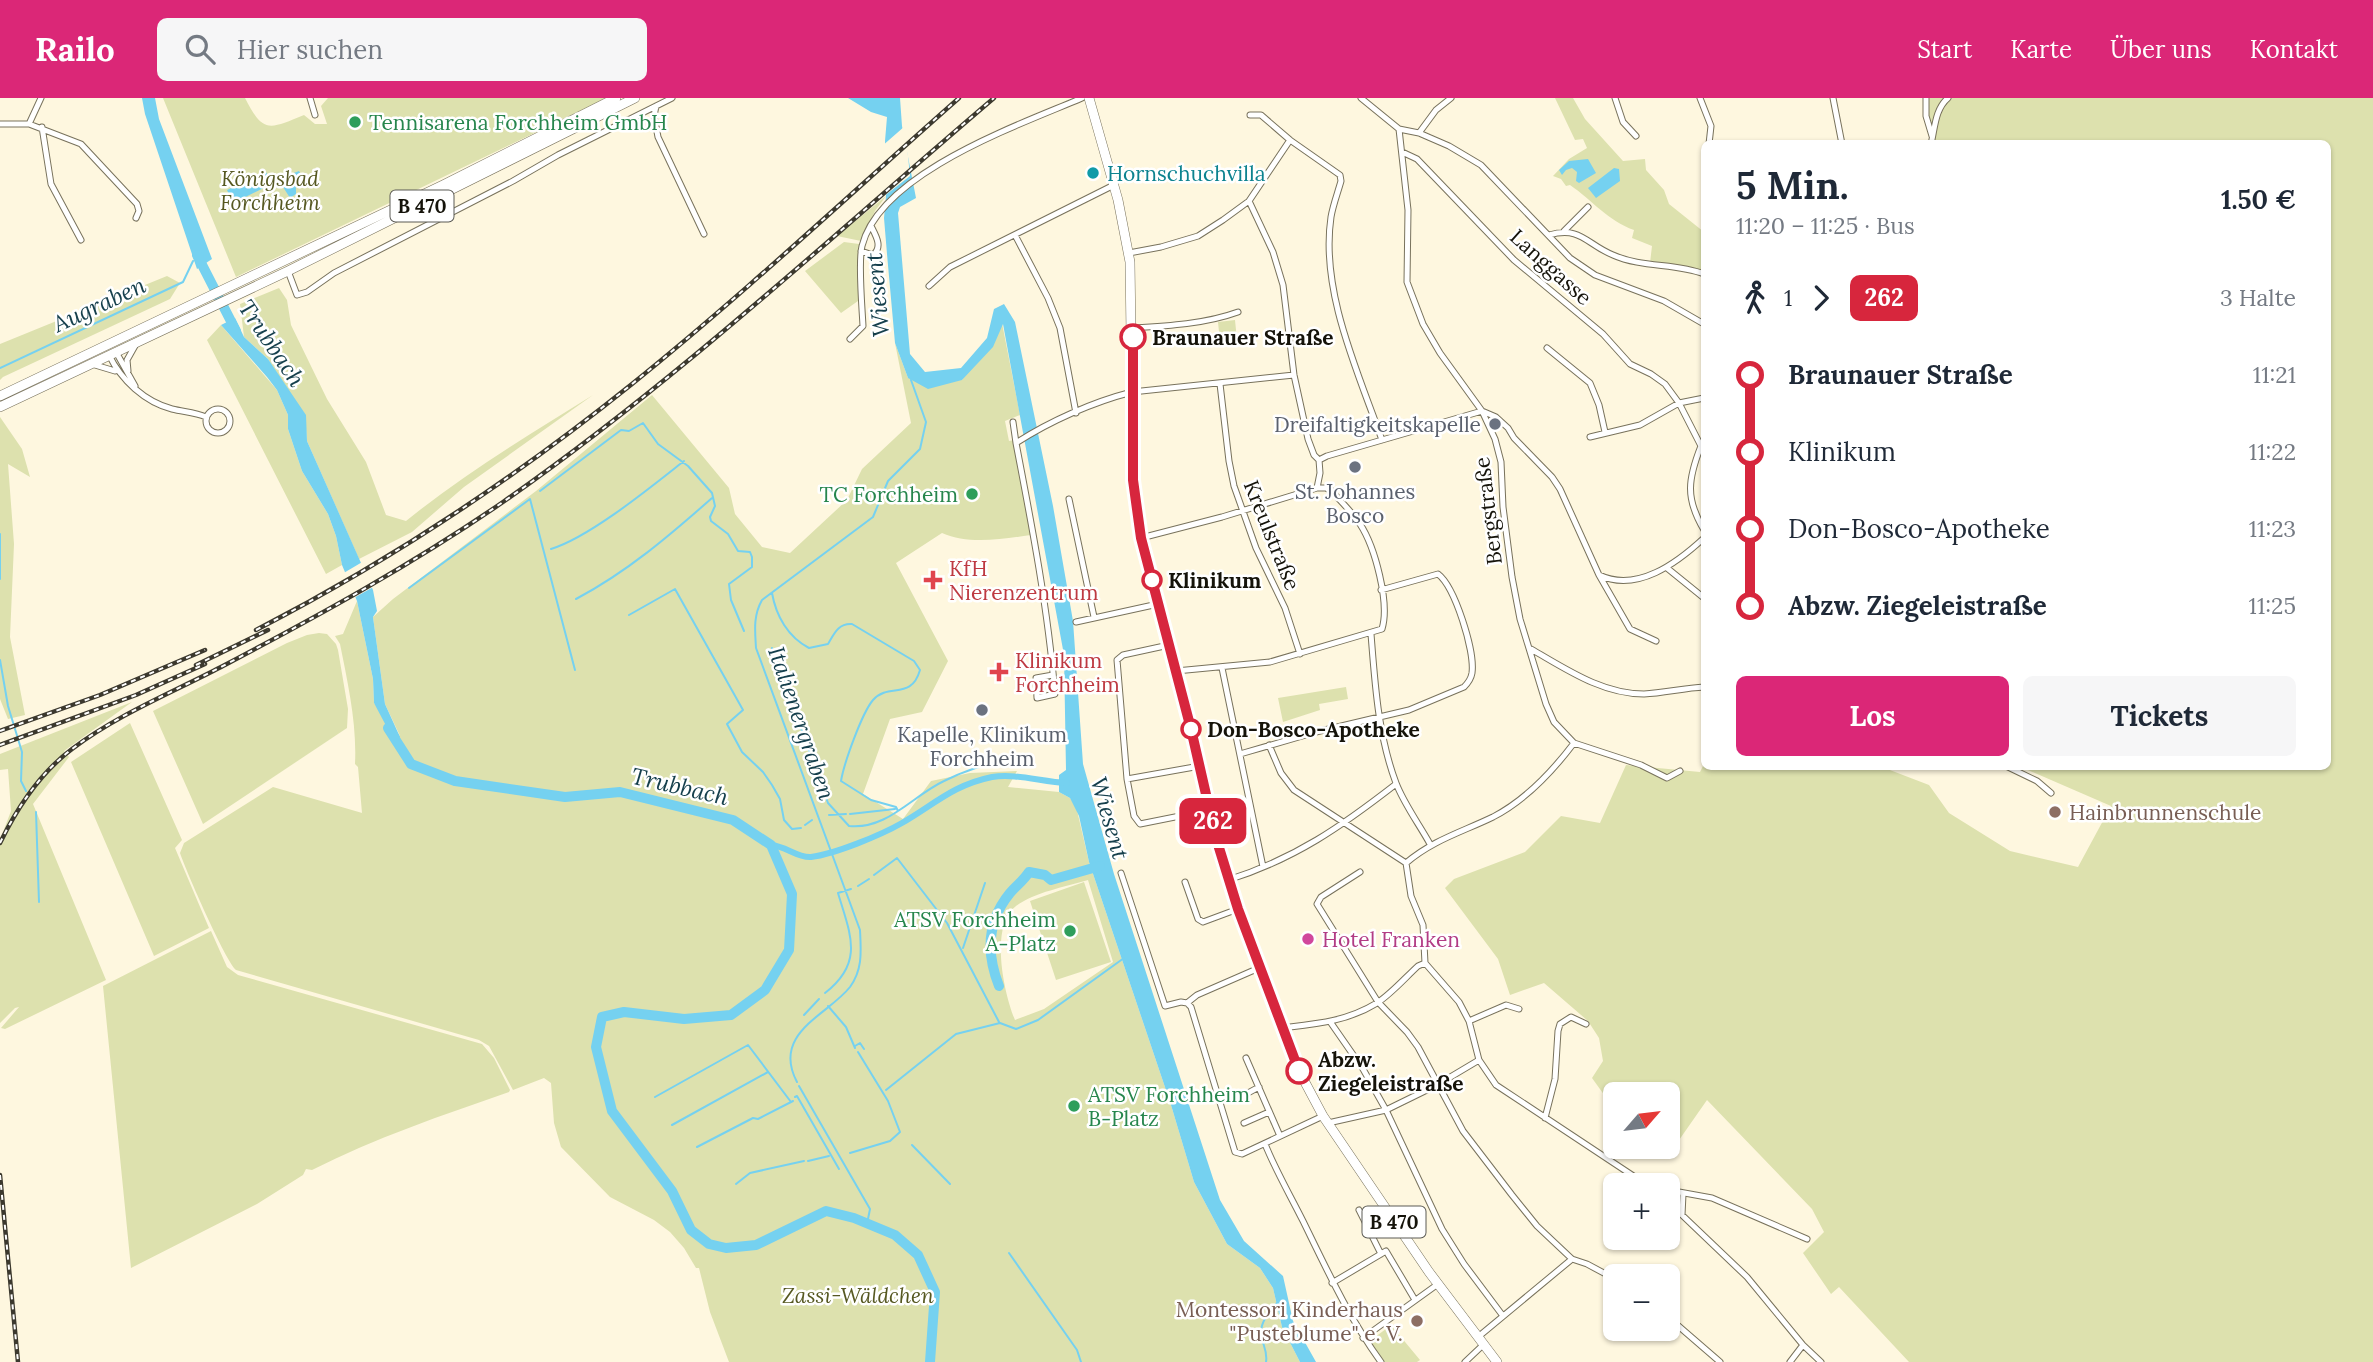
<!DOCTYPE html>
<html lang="de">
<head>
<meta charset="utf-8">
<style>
	body { margin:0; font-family:Lora,serif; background:#f6f6f7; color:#1f2937; height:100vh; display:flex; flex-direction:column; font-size:26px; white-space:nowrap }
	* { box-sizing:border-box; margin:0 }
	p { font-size:23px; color:#747a83 }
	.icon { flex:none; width:38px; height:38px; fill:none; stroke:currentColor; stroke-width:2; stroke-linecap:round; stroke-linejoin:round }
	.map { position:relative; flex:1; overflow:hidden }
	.side { position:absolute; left:1701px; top:42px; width:630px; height:630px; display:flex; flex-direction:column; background:#fff; border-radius:10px; box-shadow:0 2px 5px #0004 }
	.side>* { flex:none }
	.badge { padding:0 14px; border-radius:10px; font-size:24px; line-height:46px }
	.needle { width:46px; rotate:62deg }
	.fabs { position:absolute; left:1603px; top:984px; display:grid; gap:14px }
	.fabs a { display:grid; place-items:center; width:77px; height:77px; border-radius:10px; background:#fff; box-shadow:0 2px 5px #0004; font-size:35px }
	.map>.badge { position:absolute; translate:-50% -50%; box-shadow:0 0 0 4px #fff }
	.legs { display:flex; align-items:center; gap:10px; height:77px; padding:0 35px; font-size:23px }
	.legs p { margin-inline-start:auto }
	.headline { display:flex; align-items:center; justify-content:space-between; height:119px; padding:0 35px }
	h1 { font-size:38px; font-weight:800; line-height:52px }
	.action { display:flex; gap:14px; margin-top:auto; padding:14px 35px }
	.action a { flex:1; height:80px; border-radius:10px; background:#db2777; color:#fff; font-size:28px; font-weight:800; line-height:80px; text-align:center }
	.action a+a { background:#f6f6f7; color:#1f2937 }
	ul { padding:0 35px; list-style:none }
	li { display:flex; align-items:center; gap:24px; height:77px; font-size:26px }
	li i { display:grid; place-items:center; width:10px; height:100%; margin:0 9px; background:currentColor }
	li i::after { content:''; width:18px; height:18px; margin:-9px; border:5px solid; border-radius:50%; background:#fff }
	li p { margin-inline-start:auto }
	li:first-child i { background:linear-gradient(#0000 50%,currentColor 0) }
	li:last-child i { background:linear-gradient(currentColor 50%,#0000 0) }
	header { display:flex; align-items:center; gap:42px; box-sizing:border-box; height:98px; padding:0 35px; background:#db2777; color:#fff }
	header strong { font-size:33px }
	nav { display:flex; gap:38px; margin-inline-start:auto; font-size:24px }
	.search { width:490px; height:63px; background:#f6f6f7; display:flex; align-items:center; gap:18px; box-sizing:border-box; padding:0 24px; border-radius:10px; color:#747a83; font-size:26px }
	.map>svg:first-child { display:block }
	.green { fill:#dde1ae; fill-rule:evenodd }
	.water { fill:#75d1f0 }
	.pier { fill:#fef7df }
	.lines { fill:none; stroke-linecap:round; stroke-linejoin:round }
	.stream { stroke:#75d1f0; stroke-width:2 }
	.canal { stroke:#75d1f0; stroke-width:6 }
	.river { stroke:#75d1f0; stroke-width:10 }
	.minor-casing { stroke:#78725c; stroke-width:7 }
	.primary-casing { stroke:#78725c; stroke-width:10 }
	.minor { stroke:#fff; stroke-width:5 }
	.primary { stroke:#fff; stroke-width:9 }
	.rail-casing { stroke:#3c392e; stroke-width:4.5 }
	.rail { stroke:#fff; stroke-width:2; stroke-dasharray:5; stroke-linecap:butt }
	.line-1-casing { stroke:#fff; stroke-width:16 }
	.line-1 { stroke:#d7263d; stroke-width:10 }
	.leisure-dot { fill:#2e9e5b; stroke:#fff; stroke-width:2.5 }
	.culture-dot { fill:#0f9aa8; stroke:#fff; stroke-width:2.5 }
	.stop-1-dot { fill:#fff; stroke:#d7263d; stroke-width:3.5 }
	.worship-dot { fill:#6b7280; stroke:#fff; stroke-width:2.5 }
	.health-dot { fill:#e0444e; stroke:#fff; stroke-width:2.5 }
	.education-dot { fill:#8d6e63; stroke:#fff; stroke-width:2.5 }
	.hotel-dot { fill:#d1479c; stroke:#fff; stroke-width:2.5 }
	.labels { text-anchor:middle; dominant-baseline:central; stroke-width:5; stroke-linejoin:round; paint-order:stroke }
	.shield { fill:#fff; stroke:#5b5a54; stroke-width:2 }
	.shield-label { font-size:19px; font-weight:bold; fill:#15130a }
	.leisure-label { font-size:21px; fill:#27864d; stroke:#fff; text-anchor:start }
	.culture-label { font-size:21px; fill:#0d838f; stroke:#fff; text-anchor:start }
	.park-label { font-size:21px; font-style:italic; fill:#565821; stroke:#fff }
	.street-label { font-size:21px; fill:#15130a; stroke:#fff }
	.stop-label { font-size:21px; font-weight:bold; fill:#15130a; stroke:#fff; text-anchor:start }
	.worship-label { font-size:21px; fill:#5b616d; stroke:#fff }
	.health-label { font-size:21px; fill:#be3a42; stroke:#fff; text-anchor:start }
	.education-label { font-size:21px; fill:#785e54; stroke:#fff; text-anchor:start }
	.hotel-label { font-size:21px; fill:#b23c85; stroke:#fff; text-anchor:start }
	.water-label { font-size:23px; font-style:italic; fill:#153f4c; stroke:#fff }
</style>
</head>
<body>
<header>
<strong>Railo</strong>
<div class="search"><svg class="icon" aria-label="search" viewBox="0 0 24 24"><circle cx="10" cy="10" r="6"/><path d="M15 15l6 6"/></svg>Hier suchen</div>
<nav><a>Start</a><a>Karte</a><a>Über uns</a><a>Kontakt</a></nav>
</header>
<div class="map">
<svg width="2373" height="1264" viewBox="0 0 2373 1264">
	<rect width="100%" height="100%" fill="#fef7df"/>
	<path class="green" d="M163 0H245C263 35 268 32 304 17L315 26H327L321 8 328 0H607L236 179Z
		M1555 0H1573L1585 21 1623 63 1645 61 1646 72 1664 92 1669 106 1704 134V176L1650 165 1652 148 1632 140 1634 132C1608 123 1592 102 1570 87L1566 88 1561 81 1553 78 1569 61 1587 50 1583 41 1575 42Z
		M1925 0H2373V1264H1909L1839 1189 1831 1196 1803 1155 1824 1134 1812 1111 1707 1002 1670 1055 1666 1048H1668V996H1615V1012L1592 980 1603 963 1599 940 1588 923 1544 885 1510 897 1498 861 1445 790 1454 781 1525 754 1561 718 1600 725 1626 667 1700 674 1704 666V668L1882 669 1929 687 1949 715 2010 753 2078 769 2111 708 2021 669 2328 668V46L1931 45Z
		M886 98 875 113 861 143 837 138Z
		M844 144 859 146 858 203 841 215 805 173Z
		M167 178 180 185 170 201 3 279 0 282V246Z
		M279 190 287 202 291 227 327 301 366 364 386 417 406 423C465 375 529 337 593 297L464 389 412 434 359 461 307 343 306 331 268 261 244 239 240 206Z
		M1235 222 1237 242 1220 244 1218 224Z
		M1002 225 1020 317 1005 323 1009 343 1014 342 1031 437C1003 441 968 447 942 435L896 465 948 563 922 614 890 621 863 696 903 721 931 683 970 675 1017 673 1008 689 1059 694 1070 700 1076 708 1089 764 1171 1007 1194 1084 1227 1146 1260 1170 1273 1190 1282 1229 1300 1264H729L710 1214 699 1170H696L684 1150 670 1134 654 1122 610 1099 561 1049 554 1025 551 985 544 980 513 992 489 948 479 942 236 872C225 862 186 773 180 755L184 745 273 689 369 717 362 715 358 669 355 666C357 626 348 586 340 546L335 538 343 536 357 503 373 581 374 605 400 638 385 606 373 519 393 501 536 393 652 297 729 390 735 416 762 449 790 455 847 402 862 371 911 325 895 245 908 280 962 282ZM1088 782 1113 864 1044 911 1015 922C1004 896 989 828 1016 808 1035 794 1065 789 1088 782Z
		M221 227 277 292 288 317V331L302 373 328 416 336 438 342 467 326 476 207 242Z
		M0 319 22 351 30 379 8 366 14 446 10 539 25 617 8 621 0 601Z
		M319 535 327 536 336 546 338 552 348 611 347 630 203 726 153 613 287 545 307 537Z
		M1346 589 1348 601 1319 606 1320 612 1283 624 1278 600Z
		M132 604 64 653 69 659 33 706 106 882 5 931 1 930 19 909 15 910 0 925V742L11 713 8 671 0 672V656Z
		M130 625 182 742 175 750 209 830 154 858 71 664Z
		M1084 784 1111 864 1056 882 1030 803Z
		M211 833 227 869 238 877 482 946 494 960 510 992 509 994C443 1017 375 1040 312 1072L306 1071 303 1077 257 1106 131 1170 103 888Z
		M1391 1227 1420 1262 1417 1264H1385L1370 1243Z"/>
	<path class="water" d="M142 0H155L159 21 212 161 197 171 145 16Z
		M848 0H900L902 28 916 100 900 109 898 115 910 256 925 274 961 270 987 240 994 211 1004 206 1015 224 1053 408 1073 523 1083 666 1114 776 1220 1102 1244 1143 1283 1178 1293 1223 1316 1264H1300L1282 1229 1273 1190 1260 1170 1227 1146 1194 1084 1171 1007 1089 764 1079 718 1070 700 1059 694V677L1066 672 1064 557 1003 226 993 249 962 282 928 291 908 280 895 245 887 156 884 120 886 98 885 43 887 19 871 14Z
		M1588 61 1596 75 1579 85 1576 83 1577 74 1572 70 1566 72 1562 77 1559 72 1569 63Z
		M1614 70 1619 71 1620 83 1596 100 1588 90Z
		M299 73 304 82 297 86 293 80H292L296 90V96L290 100 278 81Z
		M266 74 272 86 233 105 227 92Z
		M235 220 244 239 268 261 306 317 307 343 373 492 377 513 373 519 385 606 400 639H392L374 605 373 581 357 503 342 467 336 438 328 416 302 373 288 331V317L277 292 267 279 221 227Z"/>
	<path class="pier" d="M905 28 910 78 883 99 881 49Z
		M364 463 375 488 352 501 342 476Z"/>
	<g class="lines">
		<path class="stream" d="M0 270 183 184 193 163
			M540 393 621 332 629 333 643 325 658 346 688 368 712 395 715 408 710 419 711 423 728 436 738 453 750 454 752 459V469L729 486 731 502 744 533
			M0 436V481
			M551 451C590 439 651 389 684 363
			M409 490 530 401 575 572
			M772 495C776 518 788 539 809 550L828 546C834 536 838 525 852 526L914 563 920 572C911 603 889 584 873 602 862 615 844 665 841 683L871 702 896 709 898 713
			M576 501C627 474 669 438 712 400
			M629 517 675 491 743 612 727 626 742 654 763 674 772 687 780 701 784 722 792 731 801 730
			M772 550 828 705 849 728C887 732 912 698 944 683 968 671 994 663 1021 661
			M0 562 8 608 22 654 21 683 26 693
			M36 714 39 804
			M850 716 895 711
			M829 717 846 716
			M805 727 812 722
			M874 777 897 760 947 825 999 924
			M858 788 869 781
			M963 850 985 785
			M825 895C865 864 850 836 838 795L851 791
			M828 908 846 929 855 950
			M804 917 819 901
			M855 948 860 945 864 951
			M797 984C771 935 828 917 850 889 863 871 861 853 860 832L756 550C755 533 753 518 762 502L873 419 888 383 920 351 926 324 911 282
			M799 988 870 1111 867 1126
			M886 992 956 936 1000 925 1016 931 1038 922 1124 860
			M655 999 748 947 791 1004
			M795 999 797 998 839 1071
			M672 1027 768 974
			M912 1047 950 1086
			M697 1049 753 1020 758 1021 793 1003
			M850 1055 890 1043 900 1034 888 1003 858 954
			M808 1063 829 1058
			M736 1086 750 1075 804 1063
			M1009 1155 1077 1252 1081 1264
			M1266 1264C1268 1253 1262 1246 1261 1236 1260 1224 1270 1213 1277 1205"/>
		<path class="canal" d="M771 747C786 748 797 760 811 759 835 756 881 737 902 725 935 706 953 687 992 679 1016 675 1042 684 1067 685"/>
		<path class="river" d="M197 157 236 233
			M388 630 411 666 455 683 565 699 620 694 733 722 771 747 792 796 789 852 765 892 731 917 684 921 624 914 602 919 596 949 612 1013 672 1093 691 1132 709 1146 726 1150 756 1147 826 1113 854 1120 895 1137 918 1157 935 1194 930 1264
			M999 888C986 855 987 823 1010 795 1016 788 1024 782 1029 774L1045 777 1051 782 1100 768"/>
		<g class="minor-casing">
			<path id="minor" d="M310 0 315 17
				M1361 0 1399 31 1419 35 1449 48 1481 67 1570 160 1595 177 1664 203 1704 226
				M1615 0 1623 24 1636 38
				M1700 0 1711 28 1709 46
				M1833 0 1842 46
				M1926 0V18L1932 38
				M656 8 654 18 658 39 704 136
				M0 26H29L41 0
				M29 26 81 46 137 106 139 113 136 120
				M42 29 51 86 81 142
				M1399 31 1408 112 1407 184 1423 226 1440 255 1482 313 1495 341 1501 364 1503 409 1512 479 1520 521 1546 606 1554 624 1574 645 1641 667 1667 680 1680 673
				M1419 35 1436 12 1451 0
				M1290 42 1340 77 1341 83C1338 94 1333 107 1331 119 1320 193 1358 274 1382 342
				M1931 46C1935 30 1935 11 1948 0
				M1402 54 1417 61 1514 162 1603 236 1630 266 1651 276 1665 286 1679 305 1701 348
				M1249 103 1273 154 1283 187 1294 277 1308 341 1314 357 1319 362
				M1564 133 1588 109
				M1015 137 1048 200 1060 230 1076 315
				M1549 137C1581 128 1586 146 1613 157 1642 170 1676 165 1704 176
				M861 153 873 157C883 149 876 138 871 128
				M1129 155 1161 149 1198 138 1223 122 1249 103 1290 42 1261 17H1250
				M288 173 297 197 307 194 334 175 513 83 558 57 672 0
				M929 188 950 169 1114 87
				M1132 230C1167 228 1205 226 1238 214
				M850 241 863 228C862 208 858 164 862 148 880 75 1019 27 1082 0
				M1547 250 1590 285 1599 307 1605 334
				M116 254 135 288
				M109 257C121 282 145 304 172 311 184 314 195 314 206 319
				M95 267 115 273
				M128 273 127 262 136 246
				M1220 286 1229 363 1234 388 1256 450 1285 510 1300 556
				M206 323a12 12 0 1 1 24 0a12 12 0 1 1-24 0Z
				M1482 313 1496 319 1508 330 1514 340 1552 379 1560 391 1599 477C1637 495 1677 465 1704 440
				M1013 324 1016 345
				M1590 339 1640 327 1679 305 1704 300
				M1704 348H1701C1688 381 1685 400 1704 432
				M1319 362 1327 358 1482 313
				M1317 390 1320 375 1319 362
				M1069 401 1094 519
				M1141 440 1222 419 1317 390H1326L1332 393C1341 404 1352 414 1360 426 1375 449 1390 505 1382 531L1270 564 1176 573
				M1667 470 1704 500
				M1599 477 1630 531 1656 543
				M1076 524 1158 506
				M1371 536C1375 586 1378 637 1396 685 1404 706 1419 726 1430 746
				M1169 547 1123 557 1117 562 1127 681 1134 718 1140 726 1210 712
				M1531 551C1566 571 1602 596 1644 596 1664 595 1684 590 1704 589
				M1222 570 1263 769
				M1053 577 1036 580 1037 600 1055 596C1048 511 1032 428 1016 345 1050 323 1093 304 1132 294L1294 277
				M1269 647 1281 675 1294 692 1406 765 1411 798 1423 827 1425 865 1459 904 1469 923 1479 962 1496 987 1647 1087
				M1240 656 1316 634 1409 612 1464 589C1468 585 1471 581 1472 575 1475 553 1455 489 1438 476L1381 492
				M2006 668 2037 683 2051 695
				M1127 681 1200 668
				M1406 765C1433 742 1462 734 1493 719 1526 702 1552 674 1574 645
				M1360 774 1321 799 1317 806 1378 904 1407 934 1418 949 1463 1033 1512 1097 1537 1128 1572 1161 1587 1166 1615 1181
				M1121 775 1165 908 1181 904 1187 905 1191 909 1235 1054 1242 1056 1323 1018
				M1228 782C1295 761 1342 728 1396 686
				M1185 784 1198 821 1203 824 1238 811
				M1187 905 1197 897 1259 870
				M1469 923 1506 907 1519 911
				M1331 925 1363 971 1386 1012 1442 1131 1464 1166 1503 1218
				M1281 930C1315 926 1346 924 1377 905 1391 896 1405 880 1418 868L1425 865
				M1246 960 1280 1038
				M1235 1002 1259 989
				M1545 1020 1555 981 1558 933 1560 926 1571 919 1586 926
				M1244 1025 1269 1014
				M1328 1025 1386 1012 1437 987 1479 962
				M1265 1046C1276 1073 1290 1097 1303 1123 1327 1172 1349 1220 1381 1264
				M1668 1092 1712 1100 1807 1141
				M1683 1096 1682 1117 1747 1179 1803 1247 1821 1264
				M1359 1112 1381 1156
				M1332 1185 1386 1153 1415 1202
				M1668 1219 1720 1264
				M1478 1239 1572 1161
				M1363 1240 1438 1186
				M1465 1264 1483 1247
				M1790 1264 1803 1247"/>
		</g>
		<g class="primary-casing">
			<path id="primary" d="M1089 0 1118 102 1130 164 1133 381 1140 437 1191 631 1216 740 1238 811 1281 930 1299 973 1323 1018 1429 1174 1497 1264
				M0 298 443 87 616 0
				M0 309 288 173 635 0"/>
		</g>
		<use href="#minor" class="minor"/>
		<use href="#primary" class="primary"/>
		<g class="rail-casing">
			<path id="rail" d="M256 532C390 463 515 380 632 286 745 195 850 96 959 0
				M196 567 268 532
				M0 633 100 597 205 552
				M0 647 136 597 205 566
				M0 745C17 710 40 675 72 651 117 617 171 595 221 569 318 518 413 466 503 404 677 283 833 137 994 0
				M0 1077 18 1264"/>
		</g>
		<use href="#rail" class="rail"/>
	</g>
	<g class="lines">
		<g class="line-1-casing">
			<path id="line-1" d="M1133 239V382L1141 440 1191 631 1216 740 1238 811 1299 973"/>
		</g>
		<use href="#line-1" class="line-1"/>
	</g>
	<g class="leisure-dot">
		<circle cx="355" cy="24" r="7"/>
		<circle cx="972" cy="396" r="7"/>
		<circle cx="1070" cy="833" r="7"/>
		<circle cx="1074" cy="1008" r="7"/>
	</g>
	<circle class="culture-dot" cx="1093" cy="75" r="7"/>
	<g class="stop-1-dot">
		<circle cx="1133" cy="239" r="12"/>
		<circle cx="1152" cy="482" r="9"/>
		<circle cx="1191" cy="631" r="9"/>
		<circle cx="1299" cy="973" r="12"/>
	</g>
	<g class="worship-dot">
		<circle cx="1495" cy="326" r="7"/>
		<circle cx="1355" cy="369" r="7"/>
		<circle cx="982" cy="612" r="7"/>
	</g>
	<g class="health-dot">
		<path d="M929.5 471.5h7v7h7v7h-7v7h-7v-7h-7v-7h7z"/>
		<path d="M995.5 563.5h7v7h7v7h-7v7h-7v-7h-7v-7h7z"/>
	</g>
	<g class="education-dot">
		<circle cx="2055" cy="714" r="7"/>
		<circle cx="1417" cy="1223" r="7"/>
	</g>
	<circle class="hotel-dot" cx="1308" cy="841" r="7"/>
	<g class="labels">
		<g class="shield">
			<rect x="390.5" y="92.5" width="63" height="31" rx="5"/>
			<rect x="1362.5" y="1108.5" width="63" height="31" rx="5"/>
		</g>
		<g class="shield-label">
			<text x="422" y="108">B 470</text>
			<text x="1394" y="1124">B 470</text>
		</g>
		<g class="leisure-label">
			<text x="369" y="24">Tennisarena Forchheim GmbH</text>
			<text x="958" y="396" text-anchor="end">TC Forchheim</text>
			<text x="1056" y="821" text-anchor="end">ATSV Forchheim<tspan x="1056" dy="24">A-Platz</tspan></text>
			<text x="1088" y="996">ATSV Forchheim<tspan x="1088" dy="24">B-Platz</tspan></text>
		</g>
		<g class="culture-label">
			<text x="1107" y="75">Hornschuchvilla</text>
		</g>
		<g class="park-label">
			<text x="270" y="80">Königsbad<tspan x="270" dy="24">Forchheim</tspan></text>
			<text x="858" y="1197">Zassi-Wäldchen</text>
		</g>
		<g class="street-label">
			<text transform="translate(1551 169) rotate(42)">Langgasse</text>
			<text transform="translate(1488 413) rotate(-97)">Bergstraße</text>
			<text transform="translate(1272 437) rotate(68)">Kreulstraße</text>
		</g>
		<g class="stop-label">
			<text x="1152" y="239">Braunauer Straße</text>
			<text x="1168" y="482">Klinikum</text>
			<text x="1207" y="631">Don-Bosco-Apotheke</text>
			<text x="1318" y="961">Abzw.<tspan x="1318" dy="24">Ziegeleistraße</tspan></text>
		</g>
		<g class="worship-label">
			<text x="1481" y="326" text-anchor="end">Dreifaltigkeitskapelle</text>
			<text x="1355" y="393">St. Johannes<tspan x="1355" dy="24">Bosco</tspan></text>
			<text x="982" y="636">Kapelle, Klinikum<tspan x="982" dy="24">Forchheim</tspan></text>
		</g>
		<g class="health-label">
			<text x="949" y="470">KfH<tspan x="949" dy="24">Nierenzentrum</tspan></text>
			<text x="1015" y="562">Klinikum<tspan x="1015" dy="24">Forchheim</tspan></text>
		</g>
		<g class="education-label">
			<text x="2069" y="714">Hainbrunnenschule</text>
			<text x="1403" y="1211" text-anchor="end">Montessori Kinderhaus<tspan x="1403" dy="24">"Pusteblume" e. V.</tspan></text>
		</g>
		<g class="hotel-label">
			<text x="1322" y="841">Hotel Franken</text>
		</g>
		<g class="water-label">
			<text transform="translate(877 197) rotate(-95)">Wiesent</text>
			<text transform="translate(99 206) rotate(-25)">Augraben</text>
			<text transform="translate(272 245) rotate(56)">Trubbach</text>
			<text transform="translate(802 625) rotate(71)">Italienergraben</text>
			<text transform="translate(680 688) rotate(13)">Trubbach</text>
			<text transform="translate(1110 720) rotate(74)">Wiesent</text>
		</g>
	</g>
</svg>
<div class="fabs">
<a><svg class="needle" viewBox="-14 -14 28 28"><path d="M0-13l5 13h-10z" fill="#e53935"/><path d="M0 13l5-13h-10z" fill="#747a83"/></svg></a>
<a>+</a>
<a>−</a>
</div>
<b class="badge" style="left:1213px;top:723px;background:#d7263d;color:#fff">262</b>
<section class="side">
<div class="headline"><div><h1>5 Min.</h1><p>11:20 – 11:25 · Bus</p></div><b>1.50 €</b></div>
<div class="legs"><svg class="icon" aria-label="walk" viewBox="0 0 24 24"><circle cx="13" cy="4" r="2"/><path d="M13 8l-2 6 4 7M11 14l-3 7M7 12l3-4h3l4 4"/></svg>1<svg class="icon" aria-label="forward" viewBox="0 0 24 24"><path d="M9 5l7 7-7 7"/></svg><b class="badge" style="background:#d7263d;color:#fff">262</b><p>3 Halte</p></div>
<ul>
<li><i style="color:#d7263d"></i><b>Braunauer Straße</b><p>11:21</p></li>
<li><i style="color:#d7263d"></i><span>Klinikum</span><p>11:22</p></li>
<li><i style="color:#d7263d"></i><span>Don-Bosco-Apotheke</span><p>11:23</p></li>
<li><i style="color:#d7263d"></i><b>Abzw. Ziegeleistraße</b><p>11:25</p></li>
</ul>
<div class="action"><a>Los</a><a>Tickets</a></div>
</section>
</div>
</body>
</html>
